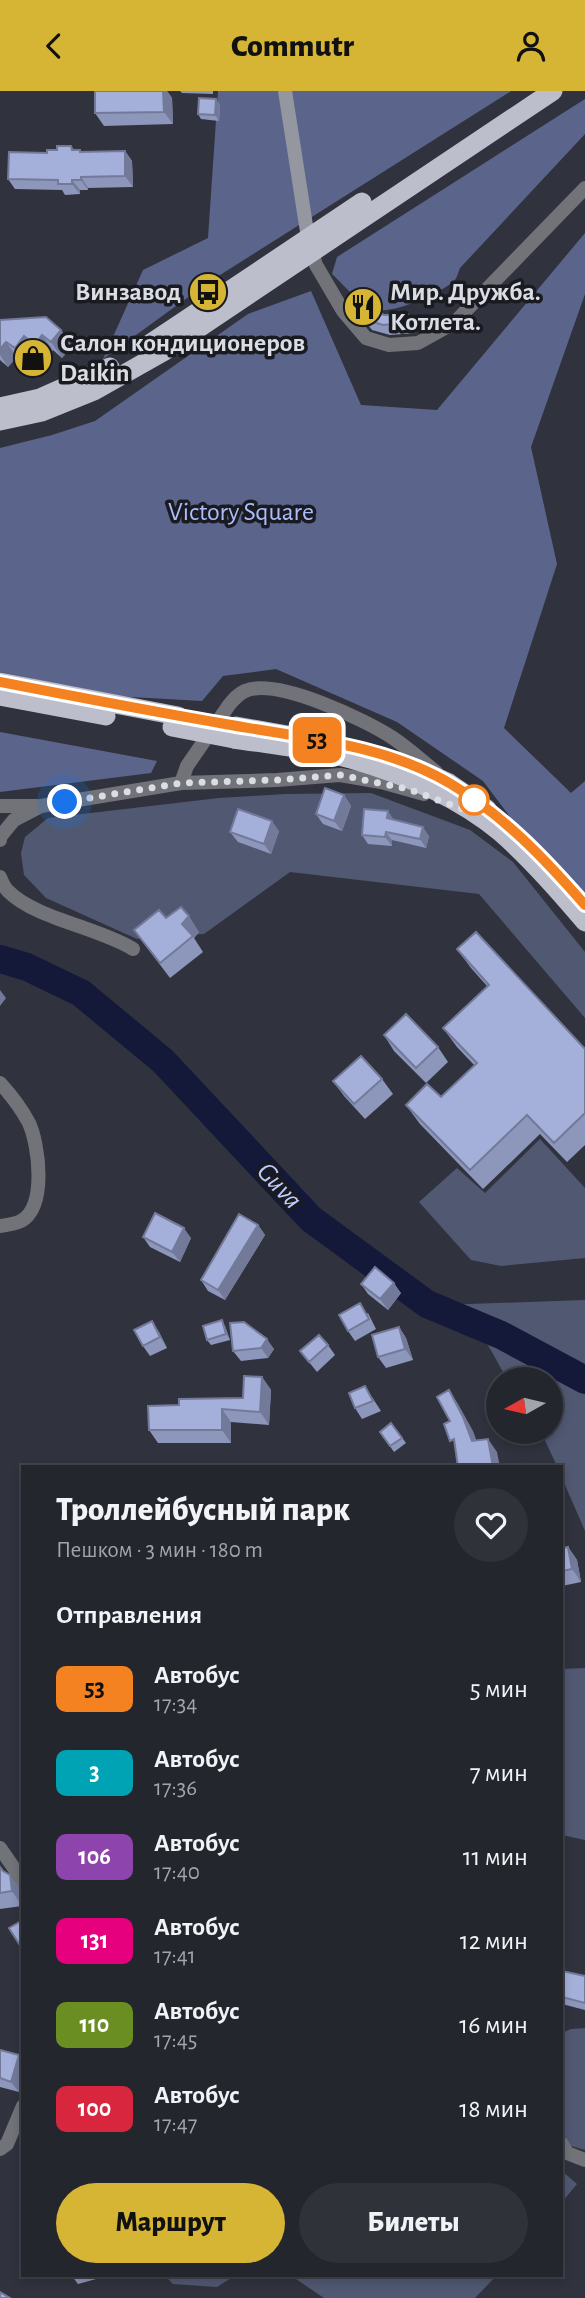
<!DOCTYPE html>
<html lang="ru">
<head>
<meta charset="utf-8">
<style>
	body { margin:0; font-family:"Alegreya Sans",sans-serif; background:#30323a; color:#f1f3f6; height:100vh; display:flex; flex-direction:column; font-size:26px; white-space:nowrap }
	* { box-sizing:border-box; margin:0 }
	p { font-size:23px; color:#a3a5aa }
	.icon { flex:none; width:38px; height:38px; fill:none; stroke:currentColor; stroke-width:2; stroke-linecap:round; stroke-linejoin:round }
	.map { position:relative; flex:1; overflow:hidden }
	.side { position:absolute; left:21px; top:1374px; width:542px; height:812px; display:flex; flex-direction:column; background:#24262e; border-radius:0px; box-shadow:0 4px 10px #0003,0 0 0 2px #41434a }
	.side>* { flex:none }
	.badge { padding:0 14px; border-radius:10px; font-size:24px; line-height:46px }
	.needle { width:46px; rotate:262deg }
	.buttons { position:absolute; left:486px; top:1276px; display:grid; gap:14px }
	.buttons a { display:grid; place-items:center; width:77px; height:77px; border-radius:50%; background:#24262e; box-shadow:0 4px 10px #0003,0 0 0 2px #41434a; font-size:35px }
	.you { position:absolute; width:35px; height:35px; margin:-18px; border:5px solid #fff; border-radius:50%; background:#1a73e8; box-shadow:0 0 0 10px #1a73e833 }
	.map>.badge { position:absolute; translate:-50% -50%; box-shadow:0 0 0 4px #fff }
	h2 { padding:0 35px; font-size:26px; line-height:63px }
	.round { display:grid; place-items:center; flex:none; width:74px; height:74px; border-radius:37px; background:#30323a }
	.overview { display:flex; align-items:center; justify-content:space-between; height:119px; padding:0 35px }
	h1 { font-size:33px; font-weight:800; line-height:52px }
	.action { display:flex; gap:14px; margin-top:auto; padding:14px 35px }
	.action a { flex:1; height:80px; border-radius:42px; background:#d6b534; color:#111; font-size:28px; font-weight:800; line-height:80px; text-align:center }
	.action a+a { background:#30323a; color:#f1f3f6 }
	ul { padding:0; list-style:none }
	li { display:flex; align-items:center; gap:21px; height:84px; padding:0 35px }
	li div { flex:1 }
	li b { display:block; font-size:26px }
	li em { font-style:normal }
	li .badge { min-width:77px; font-weight:700; text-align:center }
	header { display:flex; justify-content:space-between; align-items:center; height:91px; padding:0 35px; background:#d6b534; color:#111; font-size:32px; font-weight:800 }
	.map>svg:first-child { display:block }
	.green { fill:#515872 }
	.forest { fill:#5b658b }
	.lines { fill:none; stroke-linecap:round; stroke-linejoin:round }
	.river { stroke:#14193a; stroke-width:28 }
	.minor { stroke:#727379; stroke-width:14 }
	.tertiary { stroke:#727379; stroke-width:14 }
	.secondary { stroke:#9597a0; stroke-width:14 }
	.trunk { stroke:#bcbecc; stroke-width:19 }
	.trunk-bridge { stroke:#bcbecc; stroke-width:19 }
	.wall { fill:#8d96bb }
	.shaded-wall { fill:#737a99 }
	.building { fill:#a4afda; stroke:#737a99; stroke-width:2 }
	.line-casing { stroke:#fff; stroke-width:16 }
	.line { stroke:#f58220; stroke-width:10 }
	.walk { stroke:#dbdde4; stroke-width:7; stroke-dasharray:0 12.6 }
	.stop-dot { fill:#fff; stroke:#f58220; stroke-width:3.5 }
	.labels { text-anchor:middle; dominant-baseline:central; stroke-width:7; stroke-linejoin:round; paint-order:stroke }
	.poi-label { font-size:26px; font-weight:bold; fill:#dbdde4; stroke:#191b20; text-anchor:start }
	.park-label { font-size:26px; fill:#acbcfc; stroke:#191b20 }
	.water-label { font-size:28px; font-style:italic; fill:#becbff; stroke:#191b20 }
</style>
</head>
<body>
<header><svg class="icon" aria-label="back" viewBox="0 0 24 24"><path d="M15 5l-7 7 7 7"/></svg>Commutr<svg class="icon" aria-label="person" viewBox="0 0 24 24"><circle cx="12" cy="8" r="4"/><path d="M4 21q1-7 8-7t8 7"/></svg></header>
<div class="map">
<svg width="585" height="2207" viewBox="0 0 585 2207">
	<rect width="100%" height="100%" fill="#30333e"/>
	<path class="green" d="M371 702 470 739 513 771 585 861V927L479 803 290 781 204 843 137 848 46 807 24 784 21 762 25 746 48 727 219 707 285 703Z
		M540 1048 585 1097V1167L501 1175 471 1169 419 1111 457 1077 485 1102Z
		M585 1209V1440L562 1387V1376L557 1375 541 1341 551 1340V1288H507L484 1247 442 1214Z
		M585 1577V1749L562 1744V1578Z
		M585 1937V2059L571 2055 562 2042V1942L571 1938Z
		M562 2080 577 2093 562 2111Z
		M164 2184H236L217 2196 173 2193Z
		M290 2184H497L475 2207H324Z"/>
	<path class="forest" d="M218 0H511L209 191 103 268 143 179 208 147Z
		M585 8V43L460 177C458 182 457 188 453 191 439 202 398 221 380 219 362 217 345 195 332 183L337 166Z
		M585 142V203L531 356 557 473 504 637 571 702 585 690V812L532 755 483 690 397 631 276 578 223 585 202 610 114 605 0 581V357L52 344 95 330 248 223 311 200 361 314 437 319Z
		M0 641 157 670 151 682 0 701Z"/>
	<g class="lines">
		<path class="river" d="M0 868 27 876 81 902 163 970 311 1128 427 1213 501 1244 585 1289"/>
		<path class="minor" d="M310 155 316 174 343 220 366 247 389 254 418 252 454 232 585 97
			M181 692 187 675 229 614C234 608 238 603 245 600 277 586 365 629 393 647 408 657 422 670 436 681
			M0 715H37
			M0 749V746L14 729 41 715 181 692 277 689 340 684 381 691 424 703
			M0 786C2 791 4 796 8 800 36 828 97 836 133 858
			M0 992C11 1004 21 1017 29 1032 39 1054 47 1116 21 1130 15 1133 7 1134 0 1135
			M0 1757 23 1790"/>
		<path class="tertiary" d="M562 2053 567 2062 585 2069
			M0 2058 7 2053 23 2015"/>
		<path class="secondary" d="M285 0 308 147"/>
		<path class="trunk" d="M148 254 362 111
			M0 316 40 307 110 276
			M0 330 42 321 94 300 163 261 553 0
			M0 591 178 625
			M0 605 106 625
			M236 635 338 653
			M234 648C273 654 314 658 351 668 403 683 458 706 500 741 531 768 559 800 585 831
			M416 677 449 692 487 718"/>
		<path class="trunk-bridge" d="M172 636 234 648"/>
	</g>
	<path class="wall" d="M74 0H167L172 7 173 33 104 35 95 22V0Z
		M180 0H213V3L182 2Z
		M216 8 220 14 219 30 201 28 198 23Z
		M71 55 74 59H80L82 61 125 60 132 70 133 96 88 97V99H80V103L65 104 62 99 15 98 8 88 47 62Z
		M358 221 384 224 415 233 416 242 390 244 372 239Z
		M0 229 61 239 72 255 62 267 53 259 45 269 35 261 25 273 17 266 8 276 0 269Z
		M344 704 351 715 342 740 323 733 316 723Z
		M394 729 429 745 426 757 392 749V755L368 753 362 744Z
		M279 740 271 763 238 751 230 741Z
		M166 827 199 841 194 847 203 861 170 887 134 839Z
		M457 858 585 958V1054L567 1071 540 1043 483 1098 420 1033 406 1014 441 1006 475 975 457 956 443 937 487 895 471 877Z
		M384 944 438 956 448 971 426 992 394 960Z
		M382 988 393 1003 365 1028 344 1005 333 990Z
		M258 1134 265 1144 225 1209 208 1200 201 1189Z
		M143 1146 191 1147 180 1171 150 1156Z
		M361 1193 401 1202 388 1219 368 1203Z
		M368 1222 376 1238 355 1250 348 1240Z
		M152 1230 159 1241 167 1257 150 1265 143 1255Z
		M244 1231 274 1258 268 1267 241 1270 233 1260Z
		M225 1235 230 1249 211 1254 207 1249Z
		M399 1236 406 1247 413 1269 386 1277 378 1266Z
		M328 1254 335 1264 317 1281 300 1260Z
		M262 1286 271 1299 269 1334 231 1331V1352H158L149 1339 179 1314 243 1307Z
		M372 1306 381 1320 362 1328 355 1317Z
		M391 1332 406 1352 394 1361 380 1341Z
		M568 1456 577 1469 581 1491 562 1495V1457Z
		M0 1775 4 1780 10 1784 21 1799 22 1815 0 1818Z
		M562 1880 585 1885V1919L562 1913Z
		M0 1959 19 1964 23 1970V1986L19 2001 0 1996Z
		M71 2184H107V2185L78 2193Z"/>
	<path class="shaded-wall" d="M163 0H167L172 7 173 33 164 21Z
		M216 8 220 14 219 30 215 24Z
		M125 60 132 70 133 96 125 85Z
		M81 86 88 97V99L81 89Z
		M72 89 80 99V103L72 93Z
		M408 223 415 233 416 242 409 232Z
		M61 239 72 255 62 267 51 251Z
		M42 244 53 259 45 269 35 254Z
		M24 245 35 261 25 273 15 257Z
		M6 251 17 266 8 276 0 264V258Z
		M344 704 351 715 342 740 334 730Z
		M388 720 394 729 387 727Z
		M272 730 279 740 271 763 264 753Z
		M423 736 429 745 426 757 420 748Z
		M386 741 392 749V755L385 746Z
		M189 825 199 841 194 847 182 833Z
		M0 899 6 907 0 915Z
		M258 1134 265 1144 225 1209 218 1199Z
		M184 1137 191 1147 180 1171 172 1161Z
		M394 1192 401 1202 388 1219 380 1208Z
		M222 1229 225 1235 230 1249 226 1243Z
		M152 1230 159 1241 167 1257 160 1246Z
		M399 1236 406 1247 413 1269 405 1258Z
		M267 1248 274 1258 268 1267 261 1257Z
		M262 1286 271 1299 269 1334 260 1321Z
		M449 1299 458 1313 473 1340 482 1364 472 1350Z
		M222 1318 231 1331V1352L222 1339Z
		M488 1348 497 1361 500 1376H493Z
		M568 1456 577 1469 581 1491 572 1478Z
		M0 1775 11 1791 10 1784 21 1799 22 1815 12 1800Z
		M19 1964 23 1970V1986L19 2001 11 1991Z"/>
	<path class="building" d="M95 0H163L164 21 95 22Z
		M199 7 216 8 215 24 198 23Z
		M57 55H71L72 59H80V61L125 60V85L81 86V89H72V93H58V89L8 88 9 61 47 62V59H57Z
		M362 214 384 224 408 223 409 232 383 234 364 228 358 221Z
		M46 226 61 239 51 251 42 244 35 254 24 245 15 257 6 251 0 258V229Z
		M325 697 344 704 334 730 316 723Z
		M238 718 272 730 264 753 230 741Z
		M364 718 388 720 387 727 423 736 420 748 386 741 385 746 362 744Z
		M181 816 189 825 182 833 193 845 160 872 134 839 159 819 166 827Z
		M476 841 585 958V1022L554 1052 527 1024 470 1079 406 1014 427 993 441 1006 477 972 443 937 489 894 457 858Z
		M406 923 438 956 416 977 384 944Z
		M361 965 382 988 354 1013 333 990Z
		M155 1122 184 1137 172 1161 143 1146Z
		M239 1123 258 1134 218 1199 201 1189Z
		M375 1176 394 1192 380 1208 361 1193Z
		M360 1212 369 1228 348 1240 339 1224Z
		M222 1229 226 1243 207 1249 203 1235Z
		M152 1230 160 1246 143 1255 134 1239Z
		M244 1231 267 1248 261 1257 233 1260 230 1232Z
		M399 1236 405 1258 378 1266 372 1244Z
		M319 1244 328 1254 309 1271 300 1260Z
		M244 1285 262 1286 260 1321 222 1318V1339H149L148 1315 179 1314V1308L243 1307Z
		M365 1295 373 1310 355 1317 349 1302Z
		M449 1299 463 1326 472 1350 488 1348 493 1376H458L454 1348 450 1350 444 1333 450 1330 437 1306Z
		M391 1332 402 1347 390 1355 380 1341Z
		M568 1456 572 1478 562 1480V1457Z
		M0 1776 3 1780 10 1784 12 1800 0 1802Z
		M23 1829V1859L9 1837Z
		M562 1880 585 1885V1912L562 1906Z
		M0 1959 19 1964 11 1991 0 1987Z
		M0 2201 10 2207H0Z"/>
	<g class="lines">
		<g class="line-casing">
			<path id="line" d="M0 591C77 606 154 621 231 634 304 647 386 654 451 693 504 725 544 767 585 814"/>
		</g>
		<use href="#line" class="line"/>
		<path class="walk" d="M65 711 181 692 277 689 340 684 408 698 468 720 474 709"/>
	</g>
	<defs>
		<g id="bus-disc" transform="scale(2.0125)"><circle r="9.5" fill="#d6b534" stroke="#191b20"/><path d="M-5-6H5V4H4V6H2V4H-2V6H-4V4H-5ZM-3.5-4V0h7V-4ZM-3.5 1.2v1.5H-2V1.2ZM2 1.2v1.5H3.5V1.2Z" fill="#111"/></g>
		<g id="restaurant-disc" transform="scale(2.0125)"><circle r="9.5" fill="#d6b534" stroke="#191b20"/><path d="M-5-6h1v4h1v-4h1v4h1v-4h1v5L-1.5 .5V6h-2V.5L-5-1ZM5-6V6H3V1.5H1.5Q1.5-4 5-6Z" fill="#111"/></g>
		<g id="shop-disc" transform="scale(2.0125)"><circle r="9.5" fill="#d6b534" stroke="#191b20"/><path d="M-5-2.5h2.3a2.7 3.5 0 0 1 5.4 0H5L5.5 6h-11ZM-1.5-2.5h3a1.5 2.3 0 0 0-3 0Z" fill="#111"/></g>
	</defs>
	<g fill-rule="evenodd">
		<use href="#bus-disc" x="208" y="201"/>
		<use href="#restaurant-disc" x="363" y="216"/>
		<use href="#shop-disc" x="33" y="267"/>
	</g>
	<circle class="stop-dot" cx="474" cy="709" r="14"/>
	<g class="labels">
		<g class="poi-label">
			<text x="181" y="201" text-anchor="end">Винзавод</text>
			<text x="390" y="201">Мир. Дружба.<tspan x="390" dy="30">Котлета.</tspan></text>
			<text x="60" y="252">Салон кондиционеров<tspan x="60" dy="30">Daikin</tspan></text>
		</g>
		<g class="park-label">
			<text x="241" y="421">Victory Square</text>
		</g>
		<g class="water-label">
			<text transform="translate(279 1095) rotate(47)">Guva</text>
		</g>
	</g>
</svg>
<div class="buttons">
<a><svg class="needle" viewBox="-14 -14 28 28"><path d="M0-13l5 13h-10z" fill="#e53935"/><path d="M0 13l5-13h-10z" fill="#a3a5aa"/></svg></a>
</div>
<div class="you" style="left:65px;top:711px"></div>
<b class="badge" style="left:317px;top:649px;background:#f58220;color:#111">53</b>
<section class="side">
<div class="overview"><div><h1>Троллейбусный парк</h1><p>Пешком · 3 мин · 180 m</p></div><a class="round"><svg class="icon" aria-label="heart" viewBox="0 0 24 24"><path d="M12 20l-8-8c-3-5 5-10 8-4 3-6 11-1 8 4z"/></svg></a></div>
<h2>Отправления</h2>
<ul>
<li><span class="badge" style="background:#f58220;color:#111">53</span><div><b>Автобус</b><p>17:34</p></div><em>5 мин</em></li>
<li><span class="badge" style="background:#00a3b4;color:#fff">3</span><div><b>Автобус</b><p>17:36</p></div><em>7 мин</em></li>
<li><span class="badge" style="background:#8e44ad;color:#fff">106</span><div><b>Автобус</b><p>17:40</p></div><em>11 мин</em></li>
<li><span class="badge" style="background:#e6007e;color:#fff">131</span><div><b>Автобус</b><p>17:41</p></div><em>12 мин</em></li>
<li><span class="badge" style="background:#6b8e23;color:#fff">110</span><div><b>Автобус</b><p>17:45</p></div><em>16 мин</em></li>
<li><span class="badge" style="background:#d7263d;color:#fff">100</span><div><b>Автобус</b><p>17:47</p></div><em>18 мин</em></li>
</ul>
<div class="action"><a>Маршрут</a><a>Билеты</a></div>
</section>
</div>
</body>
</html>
